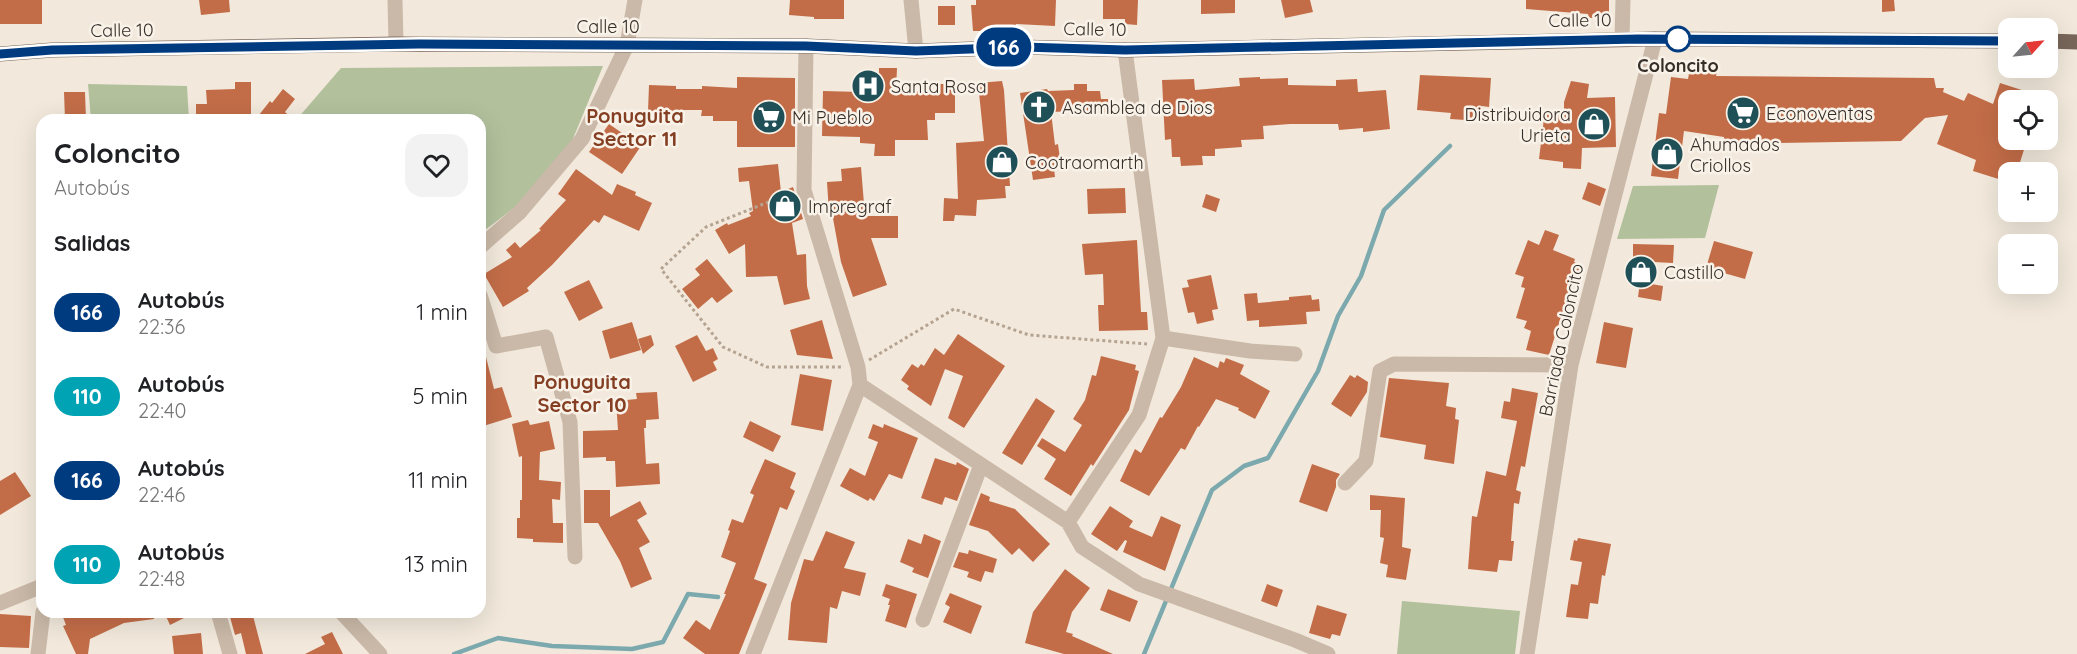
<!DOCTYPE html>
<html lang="es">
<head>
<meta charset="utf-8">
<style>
	body { margin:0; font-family:Quicksand,sans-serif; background:#f2f2f2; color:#202124; height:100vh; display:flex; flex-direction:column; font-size:22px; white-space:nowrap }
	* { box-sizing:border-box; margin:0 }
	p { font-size:20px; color:#757577 }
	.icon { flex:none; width:33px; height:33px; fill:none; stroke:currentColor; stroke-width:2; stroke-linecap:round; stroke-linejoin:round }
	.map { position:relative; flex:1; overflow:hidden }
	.drawer { position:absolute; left:36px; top:114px; width:450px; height:504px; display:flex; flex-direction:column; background:#fff; border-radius:18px; box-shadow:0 6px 24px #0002 }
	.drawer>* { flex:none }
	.badge { padding:0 12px; border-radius:20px; font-size:21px; line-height:39px }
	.needle { width:39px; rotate:63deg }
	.fabs { position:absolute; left:1998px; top:18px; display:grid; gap:12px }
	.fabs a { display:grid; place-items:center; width:60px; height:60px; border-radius:12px; background:#fff; box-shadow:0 6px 24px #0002; font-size:30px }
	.map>.badge { position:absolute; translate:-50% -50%; box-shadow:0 0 0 3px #fff }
	h2 { padding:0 18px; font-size:22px; line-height:54px }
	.round { display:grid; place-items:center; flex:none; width:63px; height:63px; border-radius:18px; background:#f2f2f2 }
	.head { display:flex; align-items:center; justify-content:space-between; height:102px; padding:0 18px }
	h1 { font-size:28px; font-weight:700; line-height:45px }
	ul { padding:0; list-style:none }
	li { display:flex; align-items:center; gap:18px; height:84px; padding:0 18px }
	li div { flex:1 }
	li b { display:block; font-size:22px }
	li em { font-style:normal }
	li .badge { min-width:66px; font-weight:700; text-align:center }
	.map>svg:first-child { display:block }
	.green { fill:#b2c09c }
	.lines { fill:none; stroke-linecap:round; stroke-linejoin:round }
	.stream { stroke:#7ca9ae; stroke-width:4.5 }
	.building { fill:#c36d48 }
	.path { stroke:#b5a392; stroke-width:3; stroke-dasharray:3 3; stroke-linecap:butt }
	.minor { stroke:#cab9a8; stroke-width:15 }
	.major { stroke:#78665a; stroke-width:15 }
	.line-casing { stroke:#fff; stroke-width:14 }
	.line { stroke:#003b80; stroke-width:9 }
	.stop-dot { fill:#fff; stroke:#003b80; stroke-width:3 }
	.labels { text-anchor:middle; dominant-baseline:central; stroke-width:5; stroke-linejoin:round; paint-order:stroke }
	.street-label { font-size:18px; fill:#362e28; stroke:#f9f2e9 }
	.stop-label { font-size:18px; font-weight:bold; fill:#362e28; stroke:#f9f2e9 }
	.poi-label { font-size:18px; fill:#362e28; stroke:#f9f2e9; text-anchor:start }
	.neighbourhood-label { font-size:20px; font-weight:bold; fill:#843f23; stroke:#f9f2e9 }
</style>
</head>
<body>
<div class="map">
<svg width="2077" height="654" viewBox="0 0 2077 654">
	<rect width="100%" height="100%" fill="#f2e9dc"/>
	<path class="green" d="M603 66 570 146 514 208 480 234V120L297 119 341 68Z
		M88 84 187 86 189 120H91Z
		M1719 185 1705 238 1617 239 1633 186Z
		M1402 601 1520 611 1515 654H1397Z"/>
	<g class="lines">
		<path class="stream" d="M454 654 498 638 552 646 632 649 663 642 688 594 718 597
			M1144 654 1212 490 1244 466 1268 458 1318 371 1338 316 1361 276 1384 210 1450 146"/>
	</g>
	<path class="building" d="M0 0H42V24H0Z
		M199 0H229L230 12 201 15Z
		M790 0H844V19H814V17L789 15Z
		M976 0H1056L1055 26 1016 24 1015 30 989 28V31H973L971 5H976Z
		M1103 0H1138L1137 25 1125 24V19H1103Z
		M1201 0H1235V13L1201 14Z
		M1281 0H1310L1313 12 1285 18Z
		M1526 0H1609V17L1589 18 1588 14 1526 9Z
		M1882 0H1894L1895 11 1882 12Z
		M938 6H955V25H938Z
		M879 68H897L896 91H939V84H955V113H935V120H927L928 140H895V156H874L875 144 860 143V137L822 136 823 91 861 92 862 77H879Z
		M1690 68 1717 72 1716 76 1934 78 1936 88H1944L1943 92 1964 101 1968 93 1993 104 2000 83 2046 98V100H2008V140H2027L2017 172H2008V182L1973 171 1976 160 1937 144 1948 115 1925 118 1901 141 1724 144V137L1684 131 1678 179 1651 176 1659 113 1666 114 1671 77 1688 79Z
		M1420 75 1491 78 1489 107 1482 106 1481 121 1450 119 1451 113 1417 110Z
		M737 77 795 78V147H737V121H713V116H701L702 110H675V116L660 115V111H648L649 85 676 86V89H702V86L737 88Z
		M1260 77V79L1288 78V85L1336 86V80L1357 79 1358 92 1386 90 1390 129 1363 132V128L1339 130 1338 124H1290L1263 126 1264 139 1241 140 1242 147 1215 149V156H1202L1203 165 1181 166 1180 157H1172L1171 139 1165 140 1162 80 1194 79 1195 90 1240 86 1239 78Z
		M1002 81 1004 90 1010 186H1005L1006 198 977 200 976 216 955 215 954 221H943L944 198 958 199 956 143 984 141 978 83Z
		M1571 81 1589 84 1587 98 1615 97 1616 147 1582 148 1581 169 1563 168V162L1539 159 1545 110 1564 113V102Z
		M235 82H251V120H196V104H207L206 90 235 89Z
		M1074 84H1087V91H1100L1101 99H1108L1109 113 1078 114 1077 111 1051 112 1055 145 1058 144 1061 167 1054 168 1055 177 1033 180 1020 93 1047 89 1048 91 1074 90Z
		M283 89 295 99 285 112 294 120H255L270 101 272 103Z
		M64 92H85L86 120H65Z
		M609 124 641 146 622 174 589 152Z
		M778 164 781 192 793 187 803 219 792 223 797 255 806 254 807 286 810 299 784 305 777 276 746 277 745 244 729 254 715 230 727 223 728 225 751 216 749 213 753 211 749 181 739 182 738 168Z
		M861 167 865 216H898V238H871L887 285 853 297 841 262 832 213H829L827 182 842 181 841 169Z
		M576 169 612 195 617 184 636 192 635 195 652 203 639 231 604 215 599 223 594 220 552 265 527 288 529 291 503 307 484 274 512 257 506 250 515 242 520 248 541 230 539 229 566 200 558 194Z
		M1588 182 1606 189 1600 206 1582 199Z
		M1125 188 1126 213 1088 214 1087 189Z
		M1206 194 1220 199 1216 212 1202 207Z
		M1545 230 1559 235 1553 250 1575 259 1574 262 1579 264 1578 278 1575 277 1567 298 1549 355 1526 350 1531 331 1524 328 1527 321 1516 318 1525 288 1521 287 1524 277 1515 274 1528 240 1539 245Z
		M1137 240 1141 312H1147L1148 330 1099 331 1098 305H1104L1103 274 1085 275 1082 244Z
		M1714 241 1753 252 1745 279 1706 268Z
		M1633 244 1674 245 1673 263 1633 261Z
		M707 259 733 291 717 303 712 297 698 309 682 289 700 275 695 269Z
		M1211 275 1218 309 1212 310 1214 320 1197 324 1194 312 1188 313 1182 288 1189 287 1187 280Z
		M589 280 603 308 579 321 564 292Z
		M1640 282 1663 286 1661 301 1638 297Z
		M1257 293 1258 303 1289 300V297L1311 295 1312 300 1319 299 1320 311 1306 312 1307 324 1259 327V320L1247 321 1244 294Z
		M822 320 833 359 797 355 790 330Z
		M632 322 641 350 610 359 602 331Z
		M1604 322 1633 328 1626 368 1596 363Z
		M958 334 1005 366 964 428 948 418 963 376 945 369 931 406 907 389 909 386 901 380 912 364 918 368 921 364 924 366 935 348 944 355Z
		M651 335 654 345 643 354 638 339Z
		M697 335 706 351 713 348 718 359 713 362 717 370 693 382 675 346Z
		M484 349 494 389 502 387 512 417 480 427V350Z
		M1101 356 1136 365 1135 370 1139 371 1129 410 1093 466 1091 464 1071 496 1044 479 1056 459 1037 446 1042 438 1065 452 1082 425 1073 419 1085 400 1092 375 1096 376Z
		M1194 357 1218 368 1220 361 1224 363 1226 358 1244 365 1240 374 1270 391 1255 419 1238 410 1239 408 1216 399 1199 427 1198 426 1185 450 1181 448 1149 496 1120 481 1135 449 1141 453 1160 417 1162 418 1181 387Z
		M800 374 832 380 823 431 791 425Z
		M1350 375 1355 378 1357 375 1368 382 1367 392 1351 417 1331 404Z
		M1389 378 1449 383 1446 406 1456 408 1455 419 1459 420 1454 464 1424 459 1426 445 1380 437Z
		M1512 388 1538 393 1525 467 1521 466 1516 490 1521 492 1519 504 1514 503 1511 541H1514L1512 561 1499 560 1497 572 1468 569 1472 516 1477 517 1486 471 1506 476 1517 421 1501 418 1504 401 1510 402Z
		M657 392 659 419 646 420V428H644L646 464 659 463 660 484 616 487 615 461H606V457L583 458V431L618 430 616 401 637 399 636 393Z
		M1036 398 1055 411 1022 465 1002 453Z
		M528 420 530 425 549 421 555 449 540 452 539 480 561 482 560 500 552 499 553 523H563V543L533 542V539L517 538V518H520V500H522V456L519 457 512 424Z
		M750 421 781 436 773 452 743 437Z
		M873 424 883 428 884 424 918 438 902 479 889 474 874 501 870 498 868 501 840 486 850 468 865 476 878 442 868 438Z
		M935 458 956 465 957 462 969 469 957 501 945 497 942 505 921 498Z
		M765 459 796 473 790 488 795 491 787 510 780 507 754 579 767 584 739 654H705L683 638 696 620 710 630 726 594H724L736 563 721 557 730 531 728 530 732 519 743 523 754 495 750 493Z
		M1312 464 1340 474 1336 480V487L1327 512 1299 502Z
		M15 472 31 496 0 515V481Z
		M584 490H610V517L640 501 647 514 637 520 650 542 639 548 652 579 631 588 620 561 598 523H584Z
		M981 493 990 497 989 501 1015 509 1050 544 1033 562 1019 548 1012 555 988 531 969 525Z
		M1370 495 1405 498 1402 547 1411 549 1406 580 1386 577 1388 565 1380 563 1384 538 1380 537 1381 510H1370Z
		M1110 506 1133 521 1129 527 1152 537 1161 516 1181 525 1165 571 1123 552 1127 541 1125 540 1117 551 1091 534Z
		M826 531 855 542 844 568 866 573 860 596 842 591 837 609 830 607 827 643 788 640 791 603 804 559 813 561Z
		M924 534 941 541 928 578 912 572 914 568 900 562 908 539 921 544Z
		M1578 538 1611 544 1605 576 1602 575 1598 604 1590 603 1588 619 1566 617 1571 584 1578 585 1582 562 1570 560 1574 540 1577 541Z
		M969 550 997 559 993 573 985 571 981 582 967 577 969 572 953 567 959 552 968 554Z
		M1065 569 1090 588 1072 612 1066 632 1073 634 1072 636 1113 654H1064L1025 643 1033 612Z
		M886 584 917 594 906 628 885 621 890 605H888L890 599 882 596Z
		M1267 584 1283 590 1277 607 1261 601Z
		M1108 589 1138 601 1130 622 1100 610Z
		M950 593 982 606 971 634 943 622 950 607 945 604Z
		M1317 605 1347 614 1340 636 1332 634 1330 639 1309 633Z
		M61 612H153L154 619 124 623 90 639 88 654H76L63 626 66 625Z
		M164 612H196L170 625Z
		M252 612 263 654H246L241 633 235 635 230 617Z
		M0 614 31 616 29 648 0 647Z
		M332 632 343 654H305L325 644 321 637Z
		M201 633 203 654H174L172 636Z"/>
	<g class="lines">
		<path class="path" d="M791 193 706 227 661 269 723 347 767 367H844
			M869 360 954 309 1029 335 1147 344"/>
		<path class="minor" d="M395 0 396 44
			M911 0 916 51
			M1622 39 1623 0
			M1125 50 1163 338 1139 415 1068 522 1082 547 1139 584 1295 640 1328 654
			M480 247 520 212 582 139 627 45 635 0
			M480 295 496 346 546 337 570 422 575 557
			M1163 338 1250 351 1295 354
			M860 385 1068 522
			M1345 483 1366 461 1380 371 1394 364 1571 365
			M0 603 42 586
			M218 612 230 654
			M341 612 380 654
			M923 620 981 465
			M38 654 43 612
			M753 654 860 385 858 367 804 190 806 46
			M1527 654 1571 365 1655 39"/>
		<path class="major" d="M2048 41 2077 42
			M0 54 52 50 396 44 806 46 916 51 1022 47 1125 50 1655 39 2008 41"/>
	</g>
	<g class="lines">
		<g class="line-casing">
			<path id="line" d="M0 54 52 50 419 44 806 46 916 51 1022 47 1125 50 1638 39 2008 41"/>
		</g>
		<use href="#line" class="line"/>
	</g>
	<defs>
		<g id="hospital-disc" transform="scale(1.725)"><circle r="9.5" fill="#1f5057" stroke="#f9f2e9"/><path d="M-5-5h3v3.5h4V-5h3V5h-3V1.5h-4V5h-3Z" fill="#fff"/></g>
		<g id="church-disc" transform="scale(1.725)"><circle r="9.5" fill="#1f5057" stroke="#f9f2e9"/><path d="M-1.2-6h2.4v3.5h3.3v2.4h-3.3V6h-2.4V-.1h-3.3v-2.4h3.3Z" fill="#fff"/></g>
		<g id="supermarket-disc" transform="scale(1.725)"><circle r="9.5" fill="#1f5057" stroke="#f9f2e9"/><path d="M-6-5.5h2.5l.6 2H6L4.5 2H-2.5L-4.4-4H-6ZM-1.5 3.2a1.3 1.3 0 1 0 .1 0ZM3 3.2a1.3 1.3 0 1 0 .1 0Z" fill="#fff"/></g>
		<g id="shop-disc" transform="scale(1.725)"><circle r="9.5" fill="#1f5057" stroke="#f9f2e9"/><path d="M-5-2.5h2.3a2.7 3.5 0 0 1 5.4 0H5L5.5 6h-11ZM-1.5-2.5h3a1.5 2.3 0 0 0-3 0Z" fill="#fff"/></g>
	</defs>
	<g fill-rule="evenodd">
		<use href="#hospital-disc" x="868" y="86"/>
		<use href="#church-disc" x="1039" y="107"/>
		<use href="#supermarket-disc" x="1743" y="113"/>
		<use href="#supermarket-disc" x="769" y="117"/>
		<use href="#shop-disc" x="1594" y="124"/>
		<use href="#shop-disc" x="1667" y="154"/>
		<use href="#shop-disc" x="1002" y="162"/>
		<use href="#shop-disc" x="785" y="206"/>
		<use href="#shop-disc" x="1641" y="272"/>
	</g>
	<circle class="stop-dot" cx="1678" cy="39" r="12"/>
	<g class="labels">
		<g class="street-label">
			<text transform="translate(1580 20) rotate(-1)">Calle 10</text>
			<text x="608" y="26">Calle 10</text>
			<text transform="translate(1095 29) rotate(1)">Calle 10</text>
			<text transform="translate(122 30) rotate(-1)">Calle 10</text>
			<text transform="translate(1561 340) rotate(-78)">Barriada Coloncito</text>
		</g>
		<g class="stop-label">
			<text x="1678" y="65">Coloncito</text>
		</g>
		<g class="poi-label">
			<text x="891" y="86">Santa Rosa</text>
			<text x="1062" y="107">Asamblea de Dios</text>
			<text x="1766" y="113">Econoventas</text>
			<text x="1571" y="114" text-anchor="end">Distribuidora<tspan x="1571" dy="21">Urieta</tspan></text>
			<text x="792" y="117">Mi Pueblo</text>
			<text x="1690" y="144">Ahumados<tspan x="1690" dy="21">Criollos</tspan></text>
			<text x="1025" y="162">Cootraomarth</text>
			<text x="808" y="206">Impregraf</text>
			<text x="1664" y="272">Castillo</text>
		</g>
		<g class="neighbourhood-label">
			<text x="635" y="115">Ponuguita<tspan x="635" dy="23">Sector 11</tspan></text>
			<text x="582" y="381">Ponuguita<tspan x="582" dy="23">Sector 10</tspan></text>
		</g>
	</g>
</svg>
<div class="fabs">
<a><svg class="needle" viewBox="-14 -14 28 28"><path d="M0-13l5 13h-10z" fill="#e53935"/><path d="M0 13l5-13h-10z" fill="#757577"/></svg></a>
<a><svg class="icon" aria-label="locate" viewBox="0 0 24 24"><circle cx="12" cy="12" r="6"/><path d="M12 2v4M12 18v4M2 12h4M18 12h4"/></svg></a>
<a>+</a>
<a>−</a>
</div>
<b class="badge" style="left:1004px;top:47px;background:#003b80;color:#fff">166</b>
<section class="drawer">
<div class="head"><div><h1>Coloncito</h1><p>Autobús</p></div><a class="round"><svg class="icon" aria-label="heart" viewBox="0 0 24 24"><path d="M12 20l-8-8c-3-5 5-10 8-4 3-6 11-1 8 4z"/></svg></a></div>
<h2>Salidas</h2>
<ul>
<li><span class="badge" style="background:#003b80;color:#fff">166</span><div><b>Autobús</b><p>22:36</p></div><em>1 min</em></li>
<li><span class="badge" style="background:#00a3b4;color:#fff">110</span><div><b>Autobús</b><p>22:40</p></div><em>5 min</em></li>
<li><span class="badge" style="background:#003b80;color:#fff">166</span><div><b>Autobús</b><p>22:46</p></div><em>11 min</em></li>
<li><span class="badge" style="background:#00a3b4;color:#fff">110</span><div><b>Autobús</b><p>22:48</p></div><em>13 min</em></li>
</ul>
</section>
</div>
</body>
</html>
